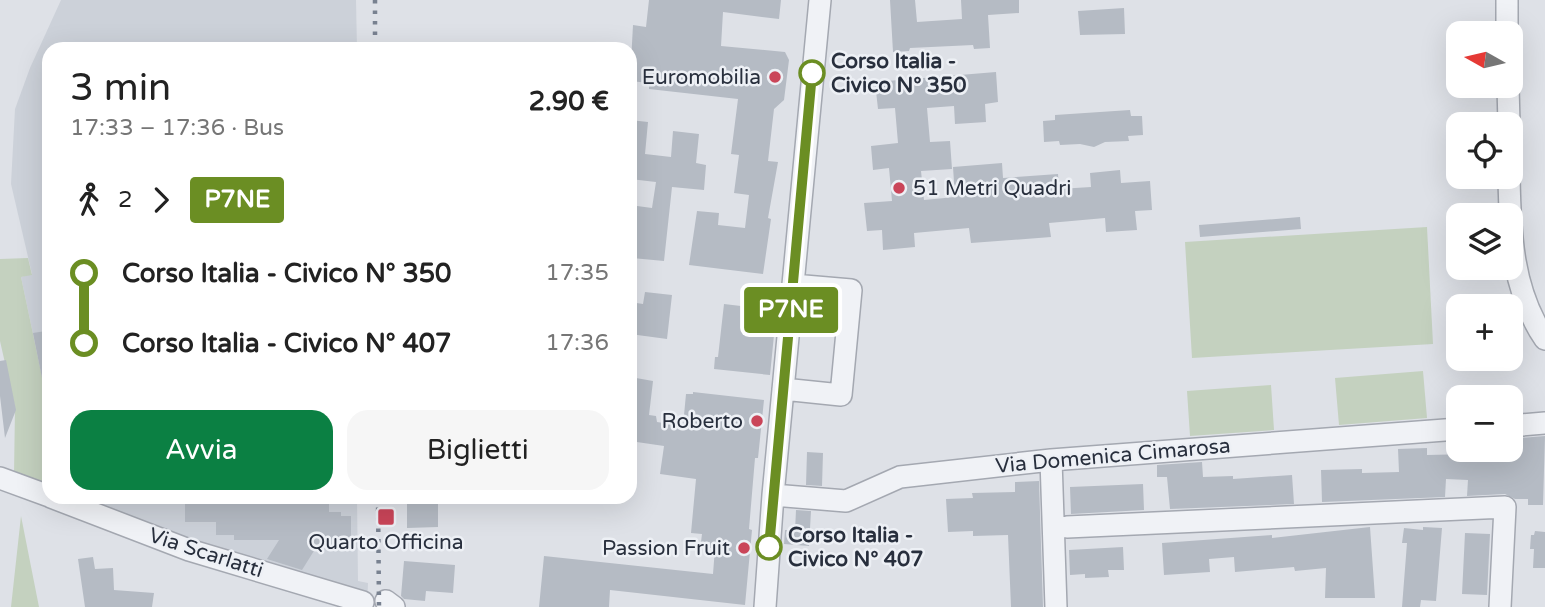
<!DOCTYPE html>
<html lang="it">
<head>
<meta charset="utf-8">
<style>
	body { margin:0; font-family:"Varela Round",sans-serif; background:#f6f6f6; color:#222; height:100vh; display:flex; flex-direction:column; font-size:26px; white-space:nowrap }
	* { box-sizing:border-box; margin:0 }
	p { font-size:23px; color:#767676 }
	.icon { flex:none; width:38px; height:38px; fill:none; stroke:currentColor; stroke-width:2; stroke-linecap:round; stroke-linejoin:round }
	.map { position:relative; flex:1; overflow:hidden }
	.sheet { position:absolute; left:42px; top:42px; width:595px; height:462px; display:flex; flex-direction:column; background:#fff; border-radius:21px; box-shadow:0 7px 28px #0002 }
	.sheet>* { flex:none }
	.badge { padding:0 14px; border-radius:5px; font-size:24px; line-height:46px }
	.needle { width:46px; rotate:278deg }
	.controls { position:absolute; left:1446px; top:21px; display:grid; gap:14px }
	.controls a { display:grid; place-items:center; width:77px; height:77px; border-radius:14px; background:#fff; box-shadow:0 7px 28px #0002; font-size:35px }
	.map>.badge { position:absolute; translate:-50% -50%; box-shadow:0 0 0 4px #fff }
	.legs { display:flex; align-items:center; gap:10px; height:77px; padding:0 28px; font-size:23px }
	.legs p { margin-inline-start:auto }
	.overview { display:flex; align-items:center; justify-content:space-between; height:119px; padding:0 28px }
	h1 { font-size:38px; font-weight:600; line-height:52px }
	.action { display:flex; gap:14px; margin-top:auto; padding:14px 28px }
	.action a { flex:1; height:80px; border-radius:21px; background:#0b8043; color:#fff; font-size:28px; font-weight:600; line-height:80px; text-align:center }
	.action a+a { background:#f6f6f6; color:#222 }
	ul { padding:0 28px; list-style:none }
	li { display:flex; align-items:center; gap:24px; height:70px; font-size:26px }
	li i { display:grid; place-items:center; width:10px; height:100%; margin:0 9px; background:currentColor }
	li i::after { content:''; width:18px; height:18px; margin:-9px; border:5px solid; border-radius:50%; background:#fff }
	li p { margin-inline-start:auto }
	li:first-child i { background:linear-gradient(#0000 50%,currentColor 0) }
	li:last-child i { background:linear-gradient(currentColor 50%,#0000 0) }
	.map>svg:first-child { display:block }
	.built { fill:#ccd1d9 }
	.green { fill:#c4d1bf }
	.building { fill:#b5bbc4 }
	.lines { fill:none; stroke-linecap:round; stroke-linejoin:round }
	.minor-casing { stroke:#a4a8b1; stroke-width:24 }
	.minor { stroke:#f0f2f6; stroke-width:21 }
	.rail { stroke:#788190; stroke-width:4.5; stroke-dasharray:3.5 7; stroke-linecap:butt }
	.line-1-casing { stroke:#fff; stroke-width:16 }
	.line-1 { stroke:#6b8e23; stroke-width:10 }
	.stop-1-dot { fill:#fff; stroke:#6b8e23; stroke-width:3.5 }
	.poi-dot { fill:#ca4559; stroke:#edf0f5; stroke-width:2.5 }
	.labels { text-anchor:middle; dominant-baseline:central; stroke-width:5; stroke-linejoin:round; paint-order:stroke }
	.stop-label { font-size:21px; font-weight:bold; fill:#282f3d; stroke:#edf0f5; text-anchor:start }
	.poi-label { font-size:21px; fill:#282f3d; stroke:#edf0f5; text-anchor:end }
	.street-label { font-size:21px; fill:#282f3d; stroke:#edf0f5 }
</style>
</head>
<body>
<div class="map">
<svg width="1545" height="607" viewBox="0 0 1545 607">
	<rect width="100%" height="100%" fill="#dee1e7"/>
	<path class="built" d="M61 0H356L357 49H49V410L21 277 32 274 11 184 15 109 30 68Z
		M70 497H357L358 581 368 583 367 607Z"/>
	<path class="green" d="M1427 227 1433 344 1192 358 1185 242Z
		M28 258 32 275 21 277 49 410V490L14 475 15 407 0 341V259Z
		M1423 371 1427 418 1339 425 1335 378Z
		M1271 385 1274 430 1190 436 1187 391Z
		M21 516 39 607H11Z"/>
	<path class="building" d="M649 0H781L779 19 723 12 721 46 785 52 789 60 784 100 774 109 768 161 778 162 768 218 771 219 763 274 689 265 697 211 719 213 718 225 745 228 749 195 734 193 739 155 731 154 738 99 649 89V83L630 81 633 25 646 27Z
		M890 0H915L917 22 962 19 961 0H1019V13L988 15 990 48 974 49 973 45 910 48 909 51 893 52Z
		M1124 8 1125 34 1080 35 1078 11Z
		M996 72 998 102 985 104 986 122 955 124 954 106 927 108 930 142 950 141 952 169 921 171 924 200 955 197 953 167 1002 163 1003 178 1058 174 1059 189 1091 187 1090 173 1120 170 1121 183 1150 181 1152 210 1135 211 1137 230 1106 232 1105 218 1049 223 1051 237 971 243 969 228 914 233 915 247 883 250 882 230 867 231 864 203 892 201 889 168 873 170 871 146 898 143 895 108 878 109 875 82Z
		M1130 110 1131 116H1142L1143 135 1128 136 1129 141 1105 142 1094 147 1080 144 1060 145 1059 141 1044 142 1043 121 1055 120V115Z
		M630 120 648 122 645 154 671 157 673 131 699 134 696 163 706 165 704 190 672 187 664 261 632 258 637 206 652 208 656 182 630 179Z
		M1300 217 1301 229 1200 237 1199 225Z
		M645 292 672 295 667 339 630 334V302L643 304Z
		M724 304 775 310V325L770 375 714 369 715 357H718Z
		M46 331 49 342V383H43L33 333Z
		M6 360 16 410 5 438 0 396V361Z
		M636 378 653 381 649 415 656 416 657 422 683 426 686 394H693V392L764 400 758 458H755L749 529 752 530 745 605 610 590 609 607H539L544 556 713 574 715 548H710V542H701L702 534 691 533 696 479 660 474 664 446 630 441V414Z
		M1545 436 1543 505H1528V499H1515L1505 494 1467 496 1468 480 1446 479 1445 497 1322 502 1321 470 1362 469V473L1399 472 1398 449 1427 448V455L1471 454 1485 450H1520L1521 438Z
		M807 452 823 453 822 486 806 485Z
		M1202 462 1203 477 1233 476V479L1292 475 1294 504 1170 509 1167 477H1157V465Z
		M1039 481 1043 607H1011L1008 535 973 536V531L948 532 946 499 973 498 972 493 1015 492V482Z
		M1143 484 1144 510 1071 514 1070 487Z
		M185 497H329V512H341V516H351V546H317L302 570 267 559 279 540H234V535H216V522H185Z
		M407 497H438V527L407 528Z
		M796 510 811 511 809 546 784 544 785 530 795 531Z
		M1370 527 1375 598H1325L1326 568 1295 571 1294 567 1235 572 1234 557 1209 559 1210 572 1164 575 1162 543 1272 535V538Z
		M1423 527 1442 528 1436 601 1421 600 1420 607H1402L1407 543H1402L1404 528 1423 530Z
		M1535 531 1545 532V568H1533L1534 549H1530L1531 535H1534Z
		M1465 533 1490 534 1487 595 1462 594Z
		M1123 547 1124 570H1108L1109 577 1085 578V574L1070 575 1069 550Z
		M93 557 95 569 113 568 114 590 154 593 152 607H85L78 559Z
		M404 561 455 565 453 593 426 591 425 601 404 599 401 596Z"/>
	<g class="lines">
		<g class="minor-casing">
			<path id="minor" d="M1507 0V33
				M1508 86 1509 124
				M1509 177C1510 233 1512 291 1545 339
				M783 389 841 395 851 290 793 285
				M1510 426 1545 423
				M1051 460 1056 607
				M0 478 49 496
				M773 495 846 501 900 477 1051 460 1458 429
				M51 497 189 550 363 602
				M1067 527 1505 507 1500 607
				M386 601 394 607
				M765 607 773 495 820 0"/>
		</g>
		<use href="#minor" class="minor"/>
		<path class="rail" d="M375 0V49
			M378 497 379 607"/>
	</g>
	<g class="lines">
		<g class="line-1-casing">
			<path id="line-1" d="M769 547 812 73"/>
		</g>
		<use href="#line-1" class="line-1"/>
	</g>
	<g class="stop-1-dot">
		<circle cx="812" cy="73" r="12"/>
		<circle cx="769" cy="547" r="12"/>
	</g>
	<g class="poi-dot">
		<circle cx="775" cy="77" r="7"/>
		<circle cx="899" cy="188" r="7"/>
		<circle cx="757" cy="421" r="7"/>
		<rect x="377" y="508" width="18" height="18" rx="3.5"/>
		<circle cx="744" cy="548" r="7"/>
	</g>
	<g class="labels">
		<g class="stop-label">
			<text x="831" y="61">Corso Italia -<tspan x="831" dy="24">Civico N° 350</tspan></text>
			<text x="788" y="535">Corso Italia -<tspan x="788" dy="24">Civico N° 407</tspan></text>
		</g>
		<g class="poi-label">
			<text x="761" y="77">Euromobilia</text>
			<text x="913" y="188" text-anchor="start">51 Metri Quadri</text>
			<text x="743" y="421">Roberto</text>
			<text x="386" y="542" text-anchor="middle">Quarto Officina</text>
			<text x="730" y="548">Passion Fruit</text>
		</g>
		<g class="street-label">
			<text transform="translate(1113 456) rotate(-5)">Via Domenica Cimarosa</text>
			<text transform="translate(206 553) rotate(18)">Via Scarlatti</text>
		</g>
	</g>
</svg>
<div class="controls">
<a><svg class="needle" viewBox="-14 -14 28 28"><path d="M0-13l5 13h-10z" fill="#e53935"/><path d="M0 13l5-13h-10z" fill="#767676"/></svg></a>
<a><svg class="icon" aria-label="locate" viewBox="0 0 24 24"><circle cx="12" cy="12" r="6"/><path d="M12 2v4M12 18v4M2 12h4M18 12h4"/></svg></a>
<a><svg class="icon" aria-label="layers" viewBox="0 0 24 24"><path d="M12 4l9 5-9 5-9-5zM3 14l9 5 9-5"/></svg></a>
<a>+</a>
<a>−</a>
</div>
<b class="badge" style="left:791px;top:310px;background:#6b8e23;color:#fff">P7NE</b>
<section class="sheet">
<div class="overview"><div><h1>3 min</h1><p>17:33 – 17:36 · Bus</p></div><b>2.90 €</b></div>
<div class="legs"><svg class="icon" aria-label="walk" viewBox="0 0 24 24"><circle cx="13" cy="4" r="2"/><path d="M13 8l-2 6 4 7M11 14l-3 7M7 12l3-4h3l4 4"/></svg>2<svg class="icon" aria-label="forward" viewBox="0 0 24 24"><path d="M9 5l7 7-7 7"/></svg><b class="badge" style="background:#6b8e23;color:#fff">P7NE</b></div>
<ul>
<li><i style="color:#6b8e23"></i><b>Corso Italia - Civico N° 350</b><p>17:35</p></li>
<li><i style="color:#6b8e23"></i><b>Corso Italia - Civico N° 407</b><p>17:36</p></li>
</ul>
<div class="action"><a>Avvia</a><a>Biglietti</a></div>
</section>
</div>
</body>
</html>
